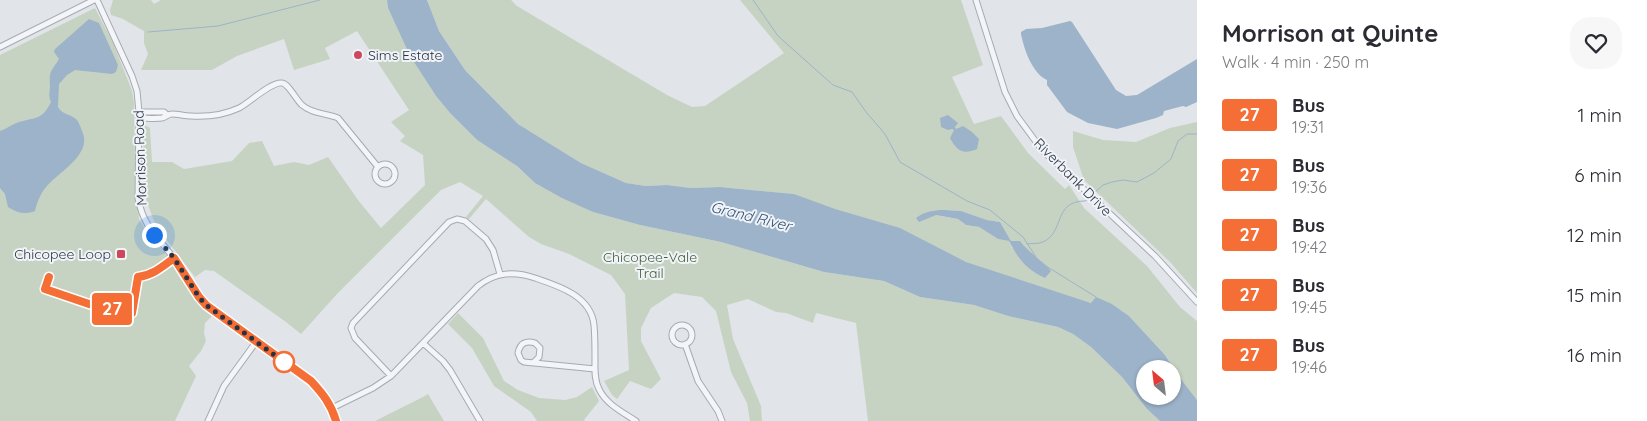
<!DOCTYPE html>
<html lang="en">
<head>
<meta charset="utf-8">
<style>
	body { margin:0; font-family:Quicksand,sans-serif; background:#f7f7f7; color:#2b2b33; height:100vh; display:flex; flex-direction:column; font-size:19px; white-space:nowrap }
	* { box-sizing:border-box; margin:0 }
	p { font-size:16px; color:#7c7c81 }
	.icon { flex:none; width:28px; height:28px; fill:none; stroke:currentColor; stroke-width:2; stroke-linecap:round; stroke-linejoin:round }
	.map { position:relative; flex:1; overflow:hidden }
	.panel { display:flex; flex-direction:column; background:#fff; width:450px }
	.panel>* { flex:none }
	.badge { padding:0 10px; border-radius:4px; font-size:18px; line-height:32px }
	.needle { width:32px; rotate:332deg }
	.tools { position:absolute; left:1136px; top:360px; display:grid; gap:10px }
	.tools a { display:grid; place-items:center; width:45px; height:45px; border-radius:50%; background:#fff; box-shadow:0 1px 4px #0004; font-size:25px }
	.you { position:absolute; width:25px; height:25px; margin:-12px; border:4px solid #fff; border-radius:50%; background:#1a73e8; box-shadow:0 0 0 8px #1a73e833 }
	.map>.badge { position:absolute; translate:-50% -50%; box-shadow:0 0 0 2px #fff }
	.round { display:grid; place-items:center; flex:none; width:52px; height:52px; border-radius:20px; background:#f7f7f7 }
	.summary { display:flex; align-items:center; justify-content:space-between; height:85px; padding:0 25px }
	h1 { font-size:24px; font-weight:700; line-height:38px }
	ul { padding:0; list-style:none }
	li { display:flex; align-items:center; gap:15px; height:60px; padding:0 25px }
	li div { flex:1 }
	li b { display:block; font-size:19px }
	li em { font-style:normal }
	li .badge { min-width:55px; font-weight:700; text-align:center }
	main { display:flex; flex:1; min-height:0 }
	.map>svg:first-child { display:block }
	.green { fill:#c7d3c2; fill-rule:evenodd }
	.water { fill:#9cb3c9; fill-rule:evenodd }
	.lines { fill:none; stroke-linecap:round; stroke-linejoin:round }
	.stream { stroke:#9cb3c9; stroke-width:1 }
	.minor-casing { stroke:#a6abb3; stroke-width:7 }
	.minor { stroke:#f3f5f8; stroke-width:5 }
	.line-casing { stroke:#fff; stroke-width:11 }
	.line { stroke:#f46e35; stroke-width:8 }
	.walk { stroke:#293241; stroke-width:5; stroke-dasharray:0 9 }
	.poi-dot { fill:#cd485e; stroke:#f0f3f7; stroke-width:2 }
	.stop-dot { fill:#fff; stroke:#f46e35; stroke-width:2.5 }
	.labels { text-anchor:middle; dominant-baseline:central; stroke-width:4; stroke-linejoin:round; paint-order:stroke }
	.poi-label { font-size:14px; fill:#293241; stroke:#f0f3f7; text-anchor:start }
	.street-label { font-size:14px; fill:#293241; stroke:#f0f3f7 }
	.park-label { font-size:14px; fill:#3f5c37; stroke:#f0f3f7 }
	.water-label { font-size:15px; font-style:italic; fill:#345274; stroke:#f0f3f7 }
</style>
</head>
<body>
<main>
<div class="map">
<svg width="1197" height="421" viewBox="0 0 1197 421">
	<rect width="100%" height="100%" fill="#e1e4e9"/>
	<path class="green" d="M113 0H151L154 4 161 0H387L388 8 410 56 436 96 450 113 477 140 517 166 535 183 593 212 640 225 721 242 824 272 884 281 920 297 974 305 1008 316 1058 327 1073 334 1091 347 1122 377 1147 409 1160 421H868L856 323 816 313 813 323 786 313 776 312 748 299 727 305 733 339 761 406 762 421H750L747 403 731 372 716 311 702 297 674 293 651 308 641 328V341L661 379 651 389 630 381 617 399 612 395 604 381 629 370 625 294 611 275 569 254 541 244 529 237 486 199 469 219 466 217 483 196 460 182 441 190 337 294 301 334 286 322 214 271 205 270 195 277 156 226 148 205 144 191 143 124 150 128 152 162H172L184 169 232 161 249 143 262 141 274 166 294 162 309 165 328 157 358 200 381 228 425 185 423 155 400 141 405 136 391 122 409 110 357 31 325 48 330 59 294 70 284 39 237 56 212 70H141L148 54 144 43V31L123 19 111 15 110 10Z
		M427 0H511L517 6 667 95 692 107 705 106 784 53 740 0H961L983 65 952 77 974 124 1001 116 1028 153 1065 189 1069 185 1084 208 1147 266 1180 307 1197 321V400L1177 374 1165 355 1129 316 1112 304 1091 303 1002 275 966 262 794 194 720 187 691 188 667 185 646 186 626 183 581 163 518 124 465 70 439 31ZM945 210 961 211 987 220 1000 222 1011 241 1020 242 1028 252 1042 261 1012 248 1009 241 998 239 979 227 966 225 958 219 936 215 930 211Z
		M95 8 114 45 132 91 134 103 135 159 139 219 148 234 174 263 186 280 197 300 214 314 205 323 204 333 206 341 201 351 189 366 196 376 175 421H0V55Z
		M1197 122V293L1170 262 1084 180 1073 147V131L1103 140 1136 142 1170 128Z
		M458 313 483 338 504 381 518 390 539 398 565 400 577 397 592 387 599 401 584 420 585 421H537L531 412 494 386 472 348 448 324Z
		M428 394 444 421H375L423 397Z"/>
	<path class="water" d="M387 0H427L439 31 465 70 518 124 581 163 626 183 646 186 667 185 691 188 720 187 794 194 835 209 900 228 966 262 1091 303 1096 297 1112 304 1129 316 1165 355 1177 374 1197 400V421H1160L1147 409 1122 377 1091 347 1073 334 1058 327 1008 316 974 305 920 297 884 281 824 272 721 242 640 225 593 212 562 198 535 183 517 166 477 140 450 113 436 96 410 56 388 8ZM1145 369H1172V396H1145Z
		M89 19 99 23 118 65 116 72 112 74 75 70 67 75 59 84 58 107C62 115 71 114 77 120 79 123 81 128 82 131 93 154 60 171 47 186 41 192 37 202 35 211 25 215 17 213 8 207L5 194 0 188V131C7 129 12 124 19 122 37 117 42 120 51 102 48 96 50 92 50 86 49 70 51 72 59 59L54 52 55 49Z
		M1070 21 1072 22 1116 90 1126 96 1137 95 1197 59V102L1186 107 1183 106 1164 111 1163 115 1156 118 1117 129 1088 123 1067 112 1047 85V80C1032 73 1024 49 1021 34V32L1026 29 1042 28Z
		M948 115 958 123 955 127 956 129 963 126 972 132 979 139 977 149C963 155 957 151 950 138L954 130 952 129 948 130 941 127 940 118Z
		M945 210 961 211 987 220 1000 222 1011 241H1020C1030 254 1041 259 1051 271L1045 278C1026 269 1019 260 1009 241L998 239 979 227 966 225 958 219 936 215 919 222 916 218C925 211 934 210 945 210Z"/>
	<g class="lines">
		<path class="stream" d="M753 0 778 36 833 85 852 92 866 112 885 134 900 162 967 201 990 210 1023 237 1036 257
			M148 32 218 26 320 0
			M1094 193 1103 185 1112 182 1123 180 1137 182 1154 173 1171 159 1178 141 1187 134H1197
			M1027 244C1032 243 1039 244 1043 242 1065 232 1053 201 1085 201L1088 199
			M1046 266 1096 297"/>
		<g class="minor-casing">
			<path id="minor" d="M97 0 132 76 137 91 139 112 138 198C144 229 158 236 175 260 186 275 194 291 206 305L311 381C323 394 331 404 336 421
				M976 0 1005 92 1017 116 1042 150 1155 256 1197 302
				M0 47 94 0
				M139 112H164L167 115
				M139 118C146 118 154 119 162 118 166 117 168 114 172 114 178 114 185 116 191 116 208 117 224 115 239 108 249 103 272 81 282 83 289 84 296 100 302 105 312 114 326 113 338 118L378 167
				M375 174a10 10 0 1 1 20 0a10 10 0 1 1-20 0Z
				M672 335a10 10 0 1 1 20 0a10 10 0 1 1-20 0Z
				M423 343 443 361 450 370 480 421
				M685 344 698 381 718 411 722 421
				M534 362 539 357 540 348 535 343C526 340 520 343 518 353L521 360 524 362 595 369
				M391 376 355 338 351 328 353 323 449 222 457 219 465 221 486 239 493 250 500 274
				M332 408 373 388 391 376 478 286C496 272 514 271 535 278 559 286 591 296 594 325 595 336 595 348 595 359 595 369 594 380 599 389 606 404 622 412 636 421
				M208 421 224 386 256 342"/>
		</g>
		<use href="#minor" class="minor"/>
	</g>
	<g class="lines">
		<g class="line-casing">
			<path id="line" d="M49 277 45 289 89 304 132 313 138 277C153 275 162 267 174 258L199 297 206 305 311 381C323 394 331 404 336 421"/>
		</g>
		<use href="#line" class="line"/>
		<path class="walk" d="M154 235 174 258 199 297 206 305 284 362"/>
	</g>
	<g class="poi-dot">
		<circle cx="358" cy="55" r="5"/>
		<rect x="116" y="249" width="10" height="10" rx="2.5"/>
	</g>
	<circle class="stop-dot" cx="284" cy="362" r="10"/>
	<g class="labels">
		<g class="poi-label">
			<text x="368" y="55">Sims Estate</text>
			<text x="111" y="254" text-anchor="end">Chicopee Loop</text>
		</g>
		<g class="street-label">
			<text transform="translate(140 158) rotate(-92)">Morrison Road</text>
			<text transform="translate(1073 177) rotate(45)">Riverbank Drive</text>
		</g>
		<g class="park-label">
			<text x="650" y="257">Chicopee-Vale<tspan x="650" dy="16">Trail</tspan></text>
		</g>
		<g class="water-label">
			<text transform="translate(751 216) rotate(14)">Grand River</text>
		</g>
	</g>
</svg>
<div class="tools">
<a><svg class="needle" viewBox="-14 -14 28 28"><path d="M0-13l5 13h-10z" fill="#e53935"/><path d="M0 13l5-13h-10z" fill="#7c7c81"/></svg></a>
</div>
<div class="you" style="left:154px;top:235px"></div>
<b class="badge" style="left:112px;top:309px;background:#f46e35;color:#fff">27</b>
</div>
<section class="panel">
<div class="summary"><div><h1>Morrison at Quinte</h1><p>Walk · 4 min · 250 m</p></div><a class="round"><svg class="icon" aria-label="heart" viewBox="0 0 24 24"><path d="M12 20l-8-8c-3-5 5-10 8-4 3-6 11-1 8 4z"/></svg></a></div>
<ul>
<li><span class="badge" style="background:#f46e35;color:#fff">27</span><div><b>Bus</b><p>19:31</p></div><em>1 min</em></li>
<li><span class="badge" style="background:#f46e35;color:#fff">27</span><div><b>Bus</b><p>19:36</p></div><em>6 min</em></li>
<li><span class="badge" style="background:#f46e35;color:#fff">27</span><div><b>Bus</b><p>19:42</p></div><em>12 min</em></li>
<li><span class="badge" style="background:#f46e35;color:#fff">27</span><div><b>Bus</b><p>19:45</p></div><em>15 min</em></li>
<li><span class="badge" style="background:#f46e35;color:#fff">27</span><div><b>Bus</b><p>19:46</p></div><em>16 min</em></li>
</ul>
</section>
</main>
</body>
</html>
